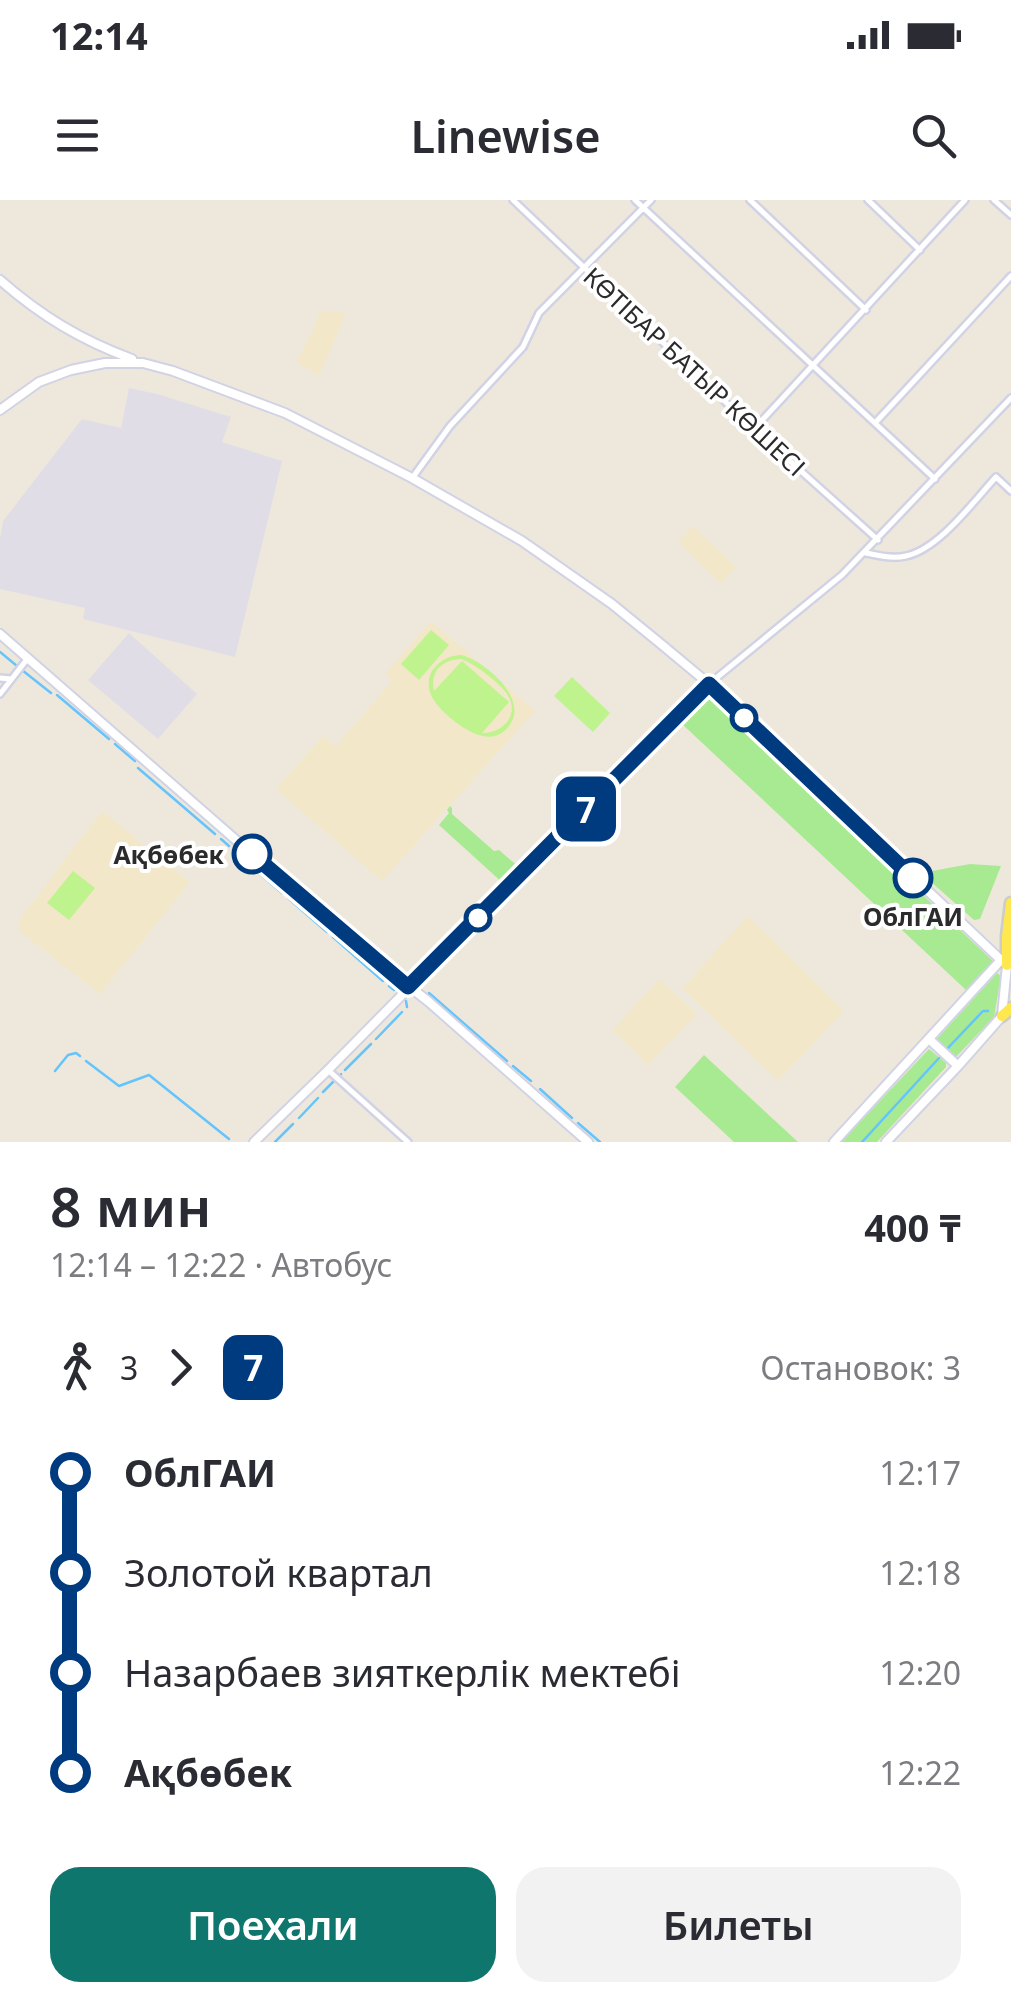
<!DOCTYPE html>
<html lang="ru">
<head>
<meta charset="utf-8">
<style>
	body { margin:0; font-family:"Noto Sans",sans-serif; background:#f2f2f3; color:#2b2b33; height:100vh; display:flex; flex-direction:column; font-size:38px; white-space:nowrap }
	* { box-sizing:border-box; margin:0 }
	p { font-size:32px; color:#7c7c81 }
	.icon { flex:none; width:55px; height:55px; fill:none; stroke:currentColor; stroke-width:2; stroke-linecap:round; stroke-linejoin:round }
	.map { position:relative; height:942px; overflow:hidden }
	.side { display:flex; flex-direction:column; background:#fff; flex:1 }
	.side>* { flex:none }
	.badge { padding:0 20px; border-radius:15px; font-size:35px; line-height:65px }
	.map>.badge { position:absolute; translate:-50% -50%; box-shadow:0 0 0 5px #fff }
	.legs { display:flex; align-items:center; gap:15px; height:110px; padding:0 50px; font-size:32px }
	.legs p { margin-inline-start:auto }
	.head { display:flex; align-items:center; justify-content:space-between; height:170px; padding:0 50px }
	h1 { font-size:55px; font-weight:600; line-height:75px }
	.cta { display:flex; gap:20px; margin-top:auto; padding:20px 50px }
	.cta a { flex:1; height:115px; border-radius:30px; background:#0f766e; color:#fff; font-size:40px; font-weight:600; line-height:115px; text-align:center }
	.cta a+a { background:#f2f2f3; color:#2b2b33 }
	ul { padding:0 50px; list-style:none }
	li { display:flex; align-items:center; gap:35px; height:100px; font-size:38px }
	li i { display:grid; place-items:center; width:15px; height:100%; margin:0 12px; background:currentColor }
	li i::after { content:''; width:25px; height:25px; margin:-12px; border:8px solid; border-radius:50%; background:#fff }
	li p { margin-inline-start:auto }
	li:first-child i { background:linear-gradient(#0000 50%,currentColor 0) }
	li:last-child i { background:linear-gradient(currentColor 50%,#0000 0) }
	.status { display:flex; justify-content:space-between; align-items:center; height:70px; padding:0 50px; background:#fff; direction:ltr }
	.status svg { height:28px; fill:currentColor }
	header { display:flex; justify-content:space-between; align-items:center; height:130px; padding:0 50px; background:#fff; font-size:45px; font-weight:600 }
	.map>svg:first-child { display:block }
	.industrial { fill:#e0dde6 }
	.education { fill:#f2e8c9 }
	.green { fill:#a8ea92 }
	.pitch { fill:#bef38d; fill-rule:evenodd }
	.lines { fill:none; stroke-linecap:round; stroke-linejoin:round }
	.stream { stroke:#64c4fb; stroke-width:2.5 }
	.street-casing { stroke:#d1d3e5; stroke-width:10 }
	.secondary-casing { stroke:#d1d3e5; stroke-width:12 }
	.primary-casing { stroke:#ccc; stroke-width:15 }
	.street { stroke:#fff; stroke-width:5 }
	.secondary { stroke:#fff; stroke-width:8 }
	.primary { stroke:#ffe750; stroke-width:10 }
	.line-1-casing { stroke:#fff; stroke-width:22 }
	.line-1 { stroke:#003b80; stroke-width:15 }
	.stop-1-dot { fill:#fff; stroke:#003b80; stroke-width:5 }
	.labels { text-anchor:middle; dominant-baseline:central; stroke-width:8; stroke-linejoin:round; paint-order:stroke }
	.street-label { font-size:25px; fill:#2b2b2b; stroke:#fff }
	.stop-label { font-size:25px; font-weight:bold; fill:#2b2b2b; stroke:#fff; text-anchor:end }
</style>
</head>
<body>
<div class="status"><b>12:14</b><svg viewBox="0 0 49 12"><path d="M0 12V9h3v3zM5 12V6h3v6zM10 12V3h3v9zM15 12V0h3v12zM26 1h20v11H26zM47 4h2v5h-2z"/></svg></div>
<header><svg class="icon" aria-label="menu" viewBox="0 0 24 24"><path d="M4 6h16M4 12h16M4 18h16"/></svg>Linewise<svg class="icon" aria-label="search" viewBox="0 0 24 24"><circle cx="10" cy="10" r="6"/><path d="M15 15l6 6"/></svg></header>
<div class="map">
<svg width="1011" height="942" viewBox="0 0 1011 942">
	<rect width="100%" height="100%" fill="#eee8dc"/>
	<path class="industrial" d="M129 188 157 194 231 217 222 242 282 261 235 457 83 419 85 408 0 389V339L3 321 82 219 121 228Z
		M129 433 197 494 158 539 88 480Z"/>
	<path class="education" d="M319 111 346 113 319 176 296 162 314 129Z
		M693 326 736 367 721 383 678 342Z
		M431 421 535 511 382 681 276 589 323 536 336 546 392 481 385 474Z
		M102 611 190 682 100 794 19 731V720Z
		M748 716 844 811 778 881 682 788Z
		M660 779 697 814 648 865 612 830Z"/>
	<path class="green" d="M712 497 993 761 966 790 682 524Z
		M450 606 452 608V614L494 651 499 650 520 668 505 685 439 625 449 613 447 610Z
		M970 664 1001 666 980 719 974 720 921 673Z
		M997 773 1001 776 994 817 954 859 935 841Z
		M929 849 946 863V867L877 942H841Z
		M704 855 798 942H734L675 887Z"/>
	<path class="pitch" d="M431 430 449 445 419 480 401 464Z
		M461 455C483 460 525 495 512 521 509 528 502 534 495 536 476 542 441 514 432 497 421 475 439 456 461 455ZM461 459C474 463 500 483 507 494 521 515 502 534 482 533L509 502 462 461 434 491C430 471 442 460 461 459Z
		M572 477 610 513 593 532 554 496Z
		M73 671 95 688 69 720 47 703Z"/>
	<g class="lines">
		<path class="stream" d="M0 452 17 466
			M22 470 51 493
			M57 495 109 539
			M115 544 135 561
			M138 568 215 634
			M221 639 229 646
			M234 651 282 693
			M288 698 327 732
			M333 737 383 781
			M389 786 394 790
			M429 793 507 861
			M406 801 407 807
			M376 839 402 812
			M946 850 983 811H988
			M86 861 119 886 149 875 229 939
			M513 866 531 881
			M345 870 371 844
			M55 871 68 855 76 853 80 856
			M340 876 341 874
			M540 889 572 918
			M323 892 334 881
			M299 918 318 898
			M578 923 600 942
			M275 942 293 924
			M862 942 939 858"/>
		<g class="street-casing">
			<path id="street" d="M513 0 754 229 878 340
				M635 0 935 279
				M750 0 866 110
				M868 0 920 50
				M994 0 1011 15
				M875 223 1011 76
				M754 229 965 0
				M413 277 450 226 523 147 539 113 651 0
				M866 353C880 356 893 359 906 356 939 349 973 302 996 277L1011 291
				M0 478 11 479
				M709 484 842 375 1011 198
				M0 494 28 458
				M328 870 408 942"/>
		</g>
		<g class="secondary-casing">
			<path id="secondary" d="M0 80C41 116 81 140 132 159
				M0 210 39 182 71 170 105 163H143L173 171 285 213 412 278 522 341 612 404 661 444 709 484 1001 760 834 942
				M0 434 354 743 429 802 588 942
				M929 839 958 866
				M254 942 328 870 709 484
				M886 942 958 866 1002 816 1007 765"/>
		</g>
		<g class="primary-casing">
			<path id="primary" d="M1007 765V736L1011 703
				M1002 816 1011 808"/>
		</g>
		<use href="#street" class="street"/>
		<use href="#secondary" class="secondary"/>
		<use href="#primary" class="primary"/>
	</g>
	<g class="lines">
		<g class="line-1-casing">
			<path id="line-1" d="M252 654 408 787 709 484 913 678"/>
		</g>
		<use href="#line-1" class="line-1"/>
	</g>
	<g class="stop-1-dot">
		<circle cx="744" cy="518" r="12"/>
		<circle cx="252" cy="654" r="18"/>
		<circle cx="913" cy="678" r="18"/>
		<circle cx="478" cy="718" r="12"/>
	</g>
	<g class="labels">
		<g class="street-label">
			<text transform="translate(695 171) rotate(43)">КӨТІБАР БАТЫР КӨШЕСІ</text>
		</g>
		<g class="stop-label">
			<text x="224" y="654">Ақбөбек</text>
			<text x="913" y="716" text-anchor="middle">ОблГАИ</text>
		</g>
	</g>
</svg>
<b class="badge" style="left:586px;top:609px;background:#003b80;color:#fff">7</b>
</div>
<section class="side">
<div class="head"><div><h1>8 мин</h1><p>12:14 – 12:22 · Автобус</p></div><b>400 ₸</b></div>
<div class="legs"><svg class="icon" aria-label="walk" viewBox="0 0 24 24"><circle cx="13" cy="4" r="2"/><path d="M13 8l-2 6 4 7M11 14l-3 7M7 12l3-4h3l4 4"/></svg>3<svg class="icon" aria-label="forward" viewBox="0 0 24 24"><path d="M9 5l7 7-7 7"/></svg><b class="badge" style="background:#003b80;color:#fff">7</b><p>Остановок: 3</p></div>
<ul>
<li><i style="color:#003b80"></i><b>ОблГАИ</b><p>12:17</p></li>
<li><i style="color:#003b80"></i><span>Золотой квартал</span><p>12:18</p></li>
<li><i style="color:#003b80"></i><span>Назарбаев зияткерлік мектебі</span><p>12:20</p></li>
<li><i style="color:#003b80"></i><b>Ақбөбек</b><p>12:22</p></li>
</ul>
<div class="cta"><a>Поехали</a><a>Билеты</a></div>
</section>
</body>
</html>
